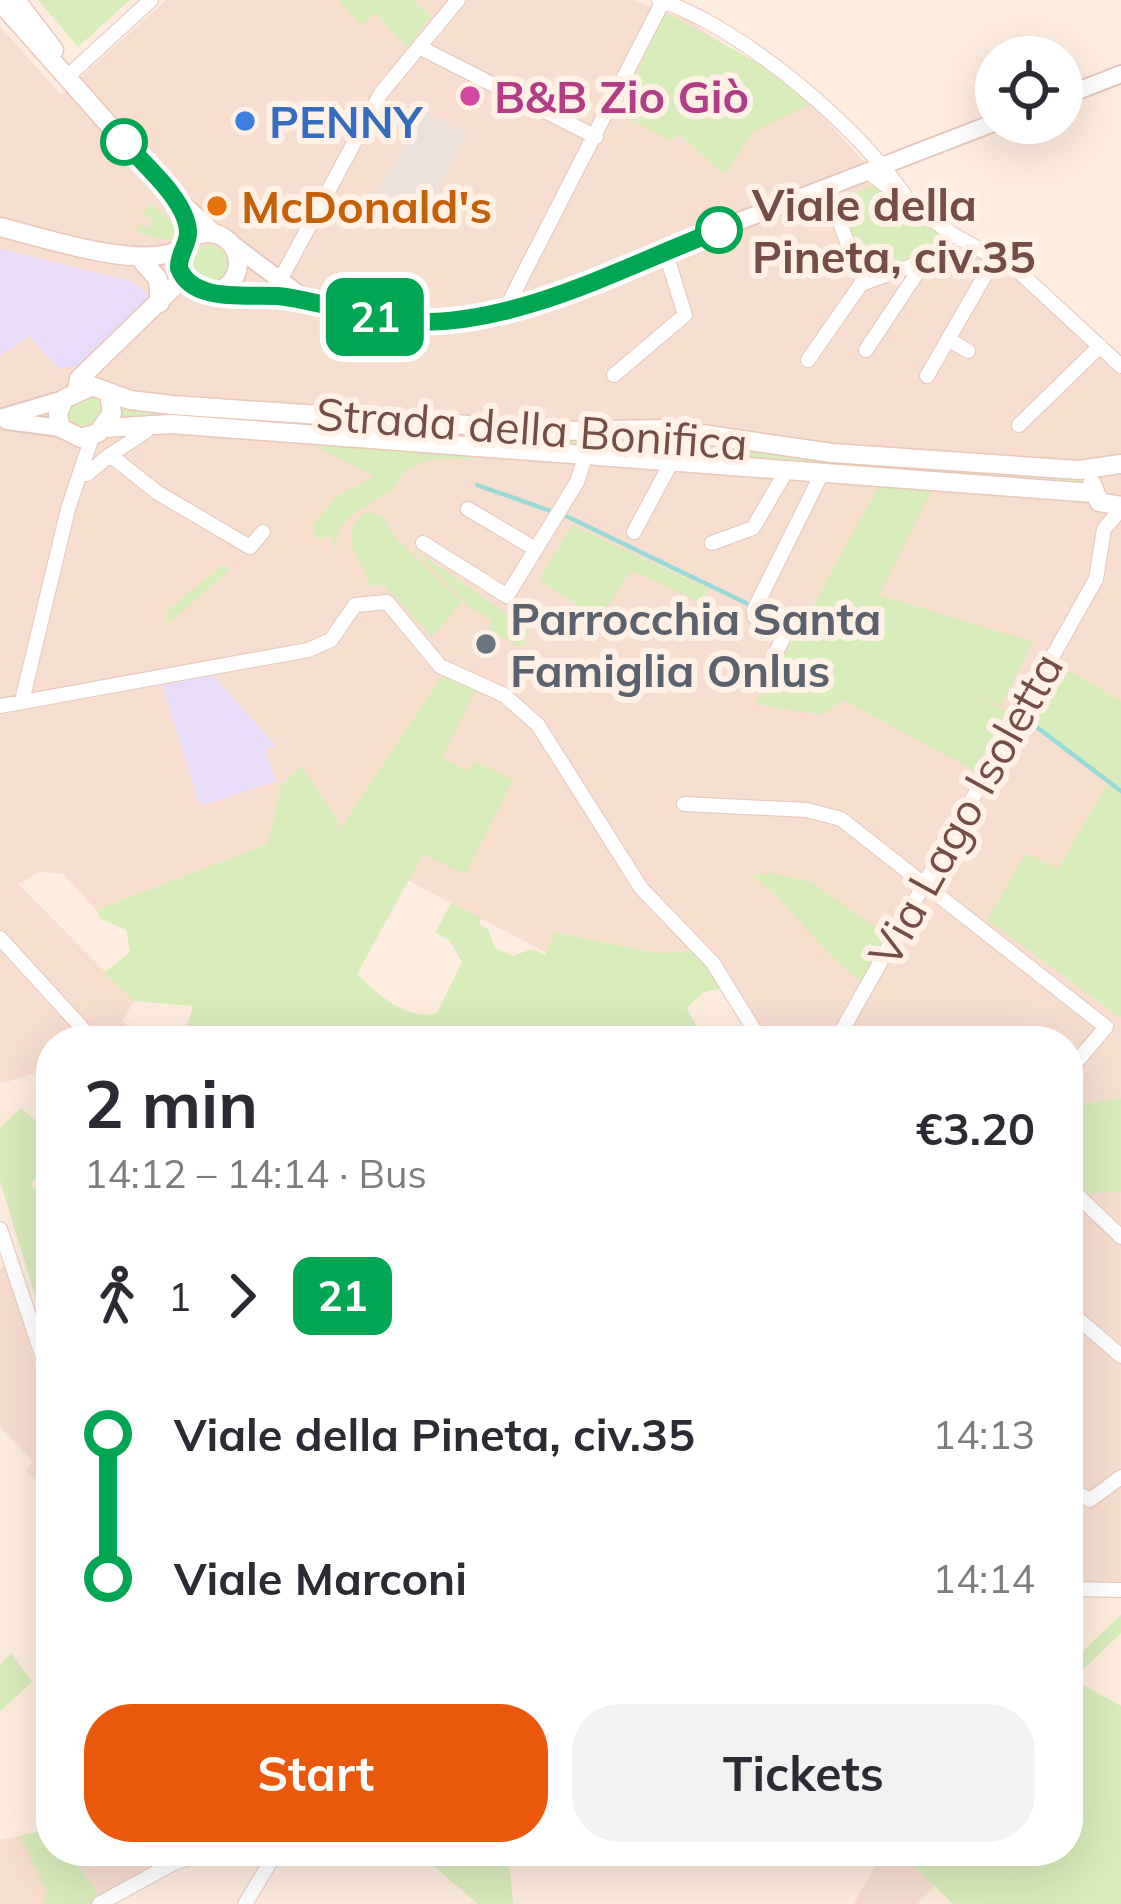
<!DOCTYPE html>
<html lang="en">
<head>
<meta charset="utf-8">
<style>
	body { margin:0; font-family:Mulish,sans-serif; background:#f2f2f3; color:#2b2b33; height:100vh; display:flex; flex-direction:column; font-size:45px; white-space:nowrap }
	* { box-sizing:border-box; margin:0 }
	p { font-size:39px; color:#7c7c81 }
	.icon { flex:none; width:66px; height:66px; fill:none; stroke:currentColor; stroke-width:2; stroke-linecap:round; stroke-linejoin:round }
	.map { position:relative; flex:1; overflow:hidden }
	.panel { position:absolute; left:36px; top:1026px; width:1047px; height:840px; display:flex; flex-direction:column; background:#fff; border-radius:48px; box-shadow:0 12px 48px #0002 }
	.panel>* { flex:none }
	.badge { padding:0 24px; border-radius:18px; font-size:42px; line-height:78px }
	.fabs { position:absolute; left:975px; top:36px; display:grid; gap:24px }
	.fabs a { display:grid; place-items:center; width:108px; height:108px; border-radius:50%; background:#fff; box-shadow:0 12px 48px #0002; font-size:60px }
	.map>.badge { position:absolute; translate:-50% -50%; box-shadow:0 0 0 6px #fff }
	.legs { display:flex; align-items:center; gap:18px; height:132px; padding:0 48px; font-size:39px }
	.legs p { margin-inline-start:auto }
	.head { display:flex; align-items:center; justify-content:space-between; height:204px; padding:0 48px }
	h1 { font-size:66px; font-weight:700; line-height:90px }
	.cta { display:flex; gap:24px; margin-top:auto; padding:24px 48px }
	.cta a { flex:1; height:138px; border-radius:48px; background:#ea580c; color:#fff; font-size:48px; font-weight:700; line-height:138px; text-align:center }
	.cta a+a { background:#f2f2f3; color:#2b2b33 }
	ul { padding:0 48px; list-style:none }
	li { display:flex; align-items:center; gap:42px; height:144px; font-size:45px }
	li i { display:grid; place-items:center; width:18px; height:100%; margin:0 15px; background:currentColor }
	li i::after { content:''; width:30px; height:30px; margin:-15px; border:9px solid; border-radius:50%; background:#fff }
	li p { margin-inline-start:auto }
	li:first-child i { background:linear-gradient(#0000 50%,currentColor 0) }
	li:last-child i { background:linear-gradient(currentColor 50%,#0000 0) }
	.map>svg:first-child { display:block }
	.residential { fill:#f8decf }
	.industrial { fill:#ece0db }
	.education { fill:#e9dbfa }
	.green { fill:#d9ecbc }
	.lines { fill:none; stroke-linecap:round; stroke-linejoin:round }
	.stream { stroke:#97dbd9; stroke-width:4.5 }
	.minor-casing { stroke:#e5c8bd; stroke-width:16 }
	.tertiary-casing { stroke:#e5c8bd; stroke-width:20 }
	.secondary-casing { stroke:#eac7b9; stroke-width:21 }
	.minor { stroke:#fff; stroke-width:14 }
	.tertiary { stroke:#fff; stroke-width:16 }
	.secondary { stroke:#fff; stroke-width:18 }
	.line-1-casing { stroke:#fff; stroke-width:27 }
	.line-1 { stroke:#00a651; stroke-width:18 }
	.hotel-dot { fill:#d1479c; stroke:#fff1e6; stroke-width:4.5 }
	.shop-dot { fill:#3f7fe0; stroke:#fff1e6; stroke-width:4.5 }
	.stop-1-dot { fill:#fff; stroke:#00a651; stroke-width:6 }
	.food-dot { fill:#e8710a; stroke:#fff1e6; stroke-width:4.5 }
	.worship-dot { fill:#6b7280; stroke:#fff1e6; stroke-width:4.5 }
	.labels { text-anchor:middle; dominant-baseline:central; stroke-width:12; stroke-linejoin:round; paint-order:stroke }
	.hotel-label { font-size:45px; font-weight:bold; fill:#b23c85; stroke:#fff1e6; text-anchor:start }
	.shop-label { font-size:45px; font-weight:bold; fill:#366cbe; stroke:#fff1e6; text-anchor:start }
	.stop-label { font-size:45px; font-weight:bold; fill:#764d44; stroke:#fff1e6; text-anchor:start }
	.food-label { font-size:45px; font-weight:bold; fill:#c56008; stroke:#fff1e6; text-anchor:start }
	.street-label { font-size:45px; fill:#764d44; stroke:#fff1e6 }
	.worship-label { font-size:45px; font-weight:bold; fill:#5b616d; stroke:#fff1e6; text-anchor:start }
</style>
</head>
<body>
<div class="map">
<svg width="1121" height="1904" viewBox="0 0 1121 1904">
	<rect width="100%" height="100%" fill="#feecde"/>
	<path class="residential" d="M166 0H633L690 21 813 106 894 194 1028 283 1121 372V701L1055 663 1110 778 1058 870 987 920 1121 1018V1098L1068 1106V1041H759L695 951 656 953 556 932 547 953 332 841 281 785 268 844 96 910 63 874 41 872 18 884 134 1001 123 1020 129 1030 122 1041H51V1068L0 1084V26L61 95Z
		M1068 1173 1087 1193 1121 1191V1594L1068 1595Z
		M7 1266 36 1368 51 1398 47 1488 26 1472 33 1461 0 1427V1268Z
		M51 1829V1851H224L174 1865 109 1904H0V1840Z
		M883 1851H899L935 1886 917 1904H854Z"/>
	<path class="industrial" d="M424 111 467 134 419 226 372 201Z"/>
	<path class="education" d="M0 249 131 281 150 296 78 366 59 369 29 336 0 356Z
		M212 675 276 746 265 750 276 781 200 806 162 685Z"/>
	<path class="green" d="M38 0H130L78 47Z
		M338 0H412L431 16 408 48 375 13 361 25Z
		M665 12 756 62 811 104 752 132 725 174 678 134 671 141 619 113Z
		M876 185 902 213 941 232 922 256 867 277 837 200Z
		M149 202 177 227 169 241 136 232 139 225 150 228 153 219 143 215Z
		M212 244 224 251 228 266 222 278 208 283 194 277 189 259 198 247Z
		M68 412a17 17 0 1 1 34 0a17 17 0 1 1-34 0Z
		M120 403 637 437 648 446 645 451 120 417Z
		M301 439 475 452 474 460C452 459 427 455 408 469 400 474 398 485 390 491 361 511 331 516 336 560L332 535 317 540 313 525 337 496 375 476Z
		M697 441 1087 475 1086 483 672 454 670 449 674 442Z
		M881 482 933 487 879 595 1033 642 1001 706 971 693 1007 711 975 771 844 700 821 715 755 704 803 623 851 635 806 618Z
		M366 512 384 517 396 539 462 602 432 637 384 585 369 586C362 558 334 535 366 512Z
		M572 525 709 589 702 603 631 570 599 619 539 580Z
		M412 548 530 630 522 648 488 629 493 621 469 606Z
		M224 564 229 571 166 625 167 611Z
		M1055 662 1121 701V1018L987 920 1026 853 1058 869 1110 779 1023 720Z
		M444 673 476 688 442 758 468 771 474 761 513 780 465 875 423 854 357 974C377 993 407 1022 437 1013L462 962 449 940 435 933 451 903 481 918 479 924 488 929 495 948 513 956 532 949 545 955 555 932 656 953 695 951 724 987 702 993 687 1008 704 1041H183L193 1006 134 1001 104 973 130 952 126 930 101 919 96 910 268 844 281 785 301 766 339 822 336 835Z
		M773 873 811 882 888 936 863 982C818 952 795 905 751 875Z
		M1121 1098V1191L1087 1194 1068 1172V1106Z
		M21 1108 51 1134V1163L30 1184 51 1202V1347L0 1181V1128Z
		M1121 1615V1633L1073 1679 1121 1706V1904H953L899 1851H1068V1665Z
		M11 1653 32 1682 0 1711V1665Z
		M51 1829V1851H69L100 1898 89 1904H43L47 1892 20 1836Z
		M416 1851H508L513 1904H478Z"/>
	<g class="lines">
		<path class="stream" d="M477 485 551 511
			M566 516 750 605
			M797 621 841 633
			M1026 719 1121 791"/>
		<g class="minor-casing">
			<path id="minor" d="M659 0C742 27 865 131 911 205
				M421 48 596 137
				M68 76 151 0
				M868 172 952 234 1017 270 1121 366
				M827 188 859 274
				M279 282 381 93 458 0
				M504 312 663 1
				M948 339 968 351
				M866 350 925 261
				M808 360 861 284 925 261 952 234
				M614 375 685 315 665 251
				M927 376 996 256
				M150 423 145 432 110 455 158 493 250 547 263 532
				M1019 425 1100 346
				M87 474 110 455
				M468 509 532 547
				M634 532 671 463
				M423 543 507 596 577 482 586 454
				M712 543 753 528 788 468
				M777 650 788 629 755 617 754 610 823 471
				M22 701 68 509 92 437
				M0 706 308 650 331 640 355 605 387 602 440 666 504 695 538 725 641 888 713 963 761 1041
				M684 804 807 810 841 819 1106 1027 1068 1072
				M0 938 93 1040
				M836 1041 1096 579 1104 529 1121 509
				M1068 1186 1121 1237
				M0 1229 51 1382
				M1068 1310 1121 1356
				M1068 1488 1090 1500 1121 1477
				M1068 1589 1121 1590
				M99 1904 174 1863 211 1851
				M245 1904 277 1851"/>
		</g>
		<g class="tertiary-casing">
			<path id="tertiary" d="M1062 97 1121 74
				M232 244 304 298
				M215 292 305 299 409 322 504 312 996 122
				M0 418 64 399
				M7 421 61 428"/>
		</g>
		<g class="secondary-casing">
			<path id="secondary" d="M16 0 54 50
				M0 2 165 188 213 233
				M0 227C44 238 142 271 181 249
				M178 263a30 30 0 1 1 60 0a30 30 0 1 1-60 0Z
				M143 262 158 279 160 303
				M77 389 79 379 183 278
				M109 394 112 413 98 433 81 438 61 428 58 414 64 399 92 386 130 400 172 405 556 431 667 429 832 453 1079 470 1121 464
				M104 428 171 424 1093 493
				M1092 484 1099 502 1121 506"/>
		</g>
		<use href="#minor" class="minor"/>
		<use href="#tertiary" class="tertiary"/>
		<use href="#secondary" class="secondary"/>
	</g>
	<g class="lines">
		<g class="line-1-casing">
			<path id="line-1" d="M124 142C143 164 186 199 188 231 189 244 178 254 179 268 192 303 246 294 277 296 323 300 366 321 413 322 518 325 623 267 719 230"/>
		</g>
		<use href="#line-1" class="line-1"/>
	</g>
	<circle class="hotel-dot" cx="470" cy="96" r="12"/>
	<circle class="shop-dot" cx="245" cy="121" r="12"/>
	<g class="stop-1-dot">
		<circle cx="124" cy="142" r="21"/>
		<circle cx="719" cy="230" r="21"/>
	</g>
	<circle class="food-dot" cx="217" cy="206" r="12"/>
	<circle class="worship-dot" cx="486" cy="644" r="12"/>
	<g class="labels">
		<g class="hotel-label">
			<text x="494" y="96">B&amp;B Zio Giò</text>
		</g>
		<g class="shop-label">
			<text x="269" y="121">PENNY</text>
		</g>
		<g class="stop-label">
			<text x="752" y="204">Viale della<tspan x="752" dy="52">Pineta, civ.35</tspan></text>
		</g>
		<g class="food-label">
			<text x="241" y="206">McDonald's</text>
		</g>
		<g class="street-label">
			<text transform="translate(532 428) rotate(4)">Strada della Bonifica</text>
			<text transform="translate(965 809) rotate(-61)">Via Lago Isoletta</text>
		</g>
		<g class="worship-label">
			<text x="510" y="618">Parrocchia Santa<tspan x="510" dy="52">Famiglia Onlus</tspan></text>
		</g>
	</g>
</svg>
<div class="fabs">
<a><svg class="icon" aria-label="locate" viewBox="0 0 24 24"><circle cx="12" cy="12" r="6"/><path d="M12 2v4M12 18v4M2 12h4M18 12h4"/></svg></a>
</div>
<b class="badge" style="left:375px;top:317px;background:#00a651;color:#fff">21</b>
<section class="panel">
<div class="head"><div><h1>2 min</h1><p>14:12 – 14:14 · Bus</p></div><b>€3.20</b></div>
<div class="legs"><svg class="icon" aria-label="walk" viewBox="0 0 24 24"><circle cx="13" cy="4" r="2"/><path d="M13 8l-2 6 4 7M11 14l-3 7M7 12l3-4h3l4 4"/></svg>1<svg class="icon" aria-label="forward" viewBox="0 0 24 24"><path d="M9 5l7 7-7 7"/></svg><b class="badge" style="background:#00a651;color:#fff">21</b></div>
<ul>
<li><i style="color:#00a651"></i><b>Viale della Pineta, civ.35</b><p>14:13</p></li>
<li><i style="color:#00a651"></i><b>Viale Marconi</b><p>14:14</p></li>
</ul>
<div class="cta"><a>Start</a><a>Tickets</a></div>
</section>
</div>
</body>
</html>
